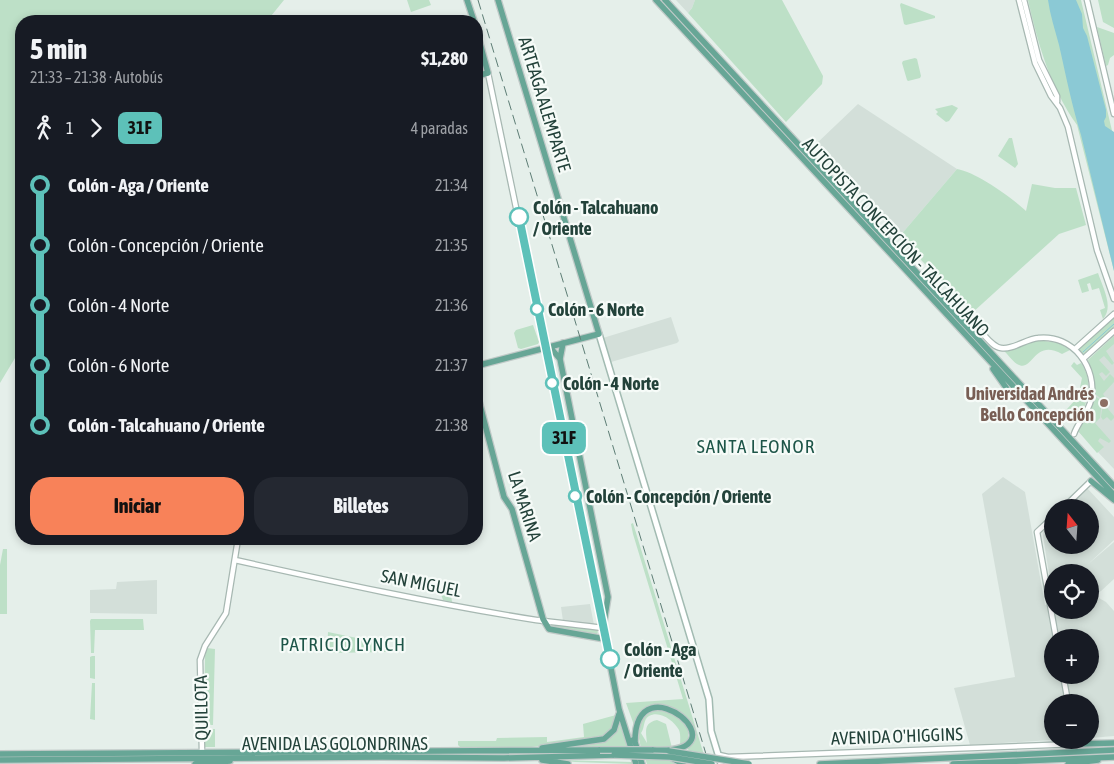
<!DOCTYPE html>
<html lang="es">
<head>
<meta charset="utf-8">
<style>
	body { margin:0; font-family:"Asap Condensed",sans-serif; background:#242831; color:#f1f3f6; height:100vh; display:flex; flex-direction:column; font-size:19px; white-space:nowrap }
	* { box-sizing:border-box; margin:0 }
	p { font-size:16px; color:#9ea1a6 }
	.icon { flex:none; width:28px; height:28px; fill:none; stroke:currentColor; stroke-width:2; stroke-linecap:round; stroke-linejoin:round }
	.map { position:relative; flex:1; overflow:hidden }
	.panel { position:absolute; left:15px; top:15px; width:468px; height:530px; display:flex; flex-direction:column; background:#171b24; border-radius:20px; box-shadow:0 2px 8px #0003 }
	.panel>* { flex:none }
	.badge { padding:0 10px; border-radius:8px; font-size:18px; line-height:32px }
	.needle { width:32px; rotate:343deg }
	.buttons { position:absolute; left:1044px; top:499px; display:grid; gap:10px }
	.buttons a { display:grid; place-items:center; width:55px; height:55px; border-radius:50%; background:#171b24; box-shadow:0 2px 8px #0003; font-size:25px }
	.map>.badge { position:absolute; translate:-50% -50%; box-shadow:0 0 0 2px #fff }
	.legs { display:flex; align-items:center; gap:8px; height:55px; padding:0 15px; font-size:16px }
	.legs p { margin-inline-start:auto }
	.overview { display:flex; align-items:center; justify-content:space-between; height:85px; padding:0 15px }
	h1 { font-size:28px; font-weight:800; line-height:38px }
	.primary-button { display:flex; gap:10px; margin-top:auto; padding:10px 15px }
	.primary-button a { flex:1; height:58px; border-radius:20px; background:#f88259; color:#111; font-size:20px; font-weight:800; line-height:58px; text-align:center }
	.primary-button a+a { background:#242831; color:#f1f3f6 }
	ul { padding:0 15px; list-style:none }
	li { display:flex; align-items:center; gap:18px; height:60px; font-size:19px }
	li i { display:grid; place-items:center; width:8px; height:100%; margin:0 6px; background:currentColor }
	li i::after { content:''; width:12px; height:12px; margin:-6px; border:4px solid; border-radius:50%; background:#171b24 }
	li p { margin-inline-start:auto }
	li:first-child i { background:linear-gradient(#0000 50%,currentColor 0) }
	li:last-child i { background:linear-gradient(currentColor 50%,#0000 0) }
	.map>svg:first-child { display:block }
	.built { fill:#d3dfd9; fill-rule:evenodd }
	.green { fill:#bde0c7 }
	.water { fill:#8bc9d5 }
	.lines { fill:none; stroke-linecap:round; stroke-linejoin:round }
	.stream { stroke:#8bc9d5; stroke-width:1 }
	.tertiary-casing { stroke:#a7b8b2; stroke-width:7 }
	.secondary-casing { stroke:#a2bbb2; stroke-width:8 }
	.primary-casing { stroke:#c1cac8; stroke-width:8 }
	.tertiary { stroke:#fff; stroke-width:4.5 }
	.secondary { stroke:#fff; stroke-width:5 }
	.primary { stroke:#67a696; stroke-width:5.5 }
	.rail { stroke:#5d7d75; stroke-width:1; stroke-dasharray:10 5; stroke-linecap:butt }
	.primary-bridge-casing { stroke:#c1cac8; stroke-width:8; stroke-linecap:butt }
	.primary-bridge { stroke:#67a696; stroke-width:5.5 }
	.line-1-casing { stroke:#fff; stroke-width:11 }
	.line-1 { stroke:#5dc1b9; stroke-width:8 }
	.stop-1-dot { fill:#fff; stroke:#5dc1b9; stroke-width:2.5 }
	.education-dot { fill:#8d6e63; stroke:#f6fbf8; stroke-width:2 }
	.labels { text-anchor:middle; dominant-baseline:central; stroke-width:4.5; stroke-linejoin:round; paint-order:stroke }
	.street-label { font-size:18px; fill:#23423a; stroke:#f6fbf8 }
	.stop-label { font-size:18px; font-weight:bold; fill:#23423a; stroke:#f6fbf8; text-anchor:start }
	.education-label { font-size:18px; font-weight:bold; fill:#785e54; stroke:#f6fbf8; text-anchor:end }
	.neighbourhood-label { font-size:19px; letter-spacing:1px; fill:#1d5548; stroke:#f6fbf8 }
</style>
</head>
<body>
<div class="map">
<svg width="1114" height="764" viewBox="0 0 1114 764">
	<rect width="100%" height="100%" fill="#e5efea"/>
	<path class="built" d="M676 0H695L692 8 688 13Z
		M858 104 957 169 899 237 815 145Z
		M671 317 679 341 677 343 611 362 603 338Z
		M1114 336V469L1078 431 1090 412 1095 394V384L1088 360Z
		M1003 477 1025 492 1045 605 1052 604V610H1090V599L1099 598 1106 602 1114 611V736L1090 738V702H1052V740L970 745 954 688 1015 677 982 494ZM1052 638H1090V675H1052Z
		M1087 488 1114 517V540L1087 565 1114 542V579L1101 591 1092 595 1090 594V572H1052V592L1043 536 1044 530 1052 522V545H1090V508L1067 507Z
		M157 580V614L90 613V590L116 589 117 582Z
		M590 604 594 625 591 626 563 621 561 607Z"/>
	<path class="green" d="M0 0H284L267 21H21V348L0 383Z
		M407 0H429L431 5 411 12Z
		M695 0H782L823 76 822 84 786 122 688 13 692 8Z
		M1028 0H1081L1114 139V271L1077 125C1050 87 1038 44 1028 0Z
		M1098 0H1114V28L1103 22Z
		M901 3 935 16V18L906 25 904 24 900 5Z
		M1097 27 1114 33V55L1110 58 1108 65 1106 66Z
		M915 58 917 59 921 76 920 78 908 81 907 80 902 63 903 61Z
		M952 105 958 108 949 121 946 122 936 114 938 112 935 109Z
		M1009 138H1012L1018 164 1015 168 998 156Z
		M957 169C976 172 1011 197 1026 211L1032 184 1055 188H1076L1086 225 1059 234 972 313 899 237Z
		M1098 273C1103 288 1114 307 1103 319L1100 310 1105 308 1099 288 1092 290 1090 283 1087 284 1089 291 1082 293 1078 280Z
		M1114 317V327L1088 352 1083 354 1080 353V348Z
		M533 325 539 342 538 344 521 349 518 348 514 333 516 330Z
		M1114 336V344L1106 351 1114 363 1112 365 1104 356 1099 360 1110 372 1106 376 1102 372 1099 374 1104 381 1110 374 1114 378V382L1103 394 1105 397 1103 400 1095 394V384L1088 360Z
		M1037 340 1059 343 1070 350 1062 354C1033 338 1033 374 1017 364 1012 361 1008 354 1003 350Z
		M1074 362 1077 365 1081 363C1094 380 1089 410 1073 422L1067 417V409L1078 397 1082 378 1071 366Z
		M1095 396 1102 401 1100 418 1095 423 1111 441 1109 443 1100 438 1098 441 1104 447 1097 453 1078 431 1090 412Z
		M1103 403 1114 416V418L1111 421 1107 417 1103 420 1101 417Z
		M633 523 704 755 690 752 687 748C692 741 694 734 692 726 691 720 685 718 681 715 663 703 643 700 634 725L626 703 683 699 633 534 631 524Z
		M3 549H7V614H0V565Z
		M450 587 452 602 443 600 439 588Z
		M91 619H143L144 630H95L94 653H91L90 621Z
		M555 623 597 630 598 632 596 635 551 627V624Z
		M328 632 386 644V652L327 653Z
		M207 648 215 649 213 725H205L204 722 205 656Z
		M92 656H95V679L90 678V657Z
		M92 683H95V720L90 719Z
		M654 710C671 712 678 715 688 728V741L680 746C680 741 681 735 679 730 674 721 660 710 649 716 643 719 645 728 641 733L647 743C646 732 643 723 657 720L666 724 676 764H647C640 743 629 724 654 710Z
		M616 715C614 725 611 734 600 737L525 748 492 749 460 747 458 745V741H496L497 738 547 737V742L584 737 583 724Z
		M620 725 627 746 559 748 604 741 613 736Z
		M205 729H215V747H205Z
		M559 760 632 762V764L575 762Z"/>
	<path class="water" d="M1048 0H1076L1082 14 1083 28 1087 36 1106 110V117L1104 121 1105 126 1114 132V271L1081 135C1072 106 1066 76 1059 45 1055 30 1050 15 1048 0Z"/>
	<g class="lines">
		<path class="stream" d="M1083 352 1114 324"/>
		<g class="tertiary-casing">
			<path id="tertiary" d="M1019 0 1035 63 1051 96 1060 108 1068 127 1097 250 1114 299
				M1024 0 1039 60 1057 96V102
				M1087 0 1114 114
				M488 73 545 347
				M978 329C985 335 992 347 1001 348 1013 350 1026 339 1038 338 1073 334 1098 368 1091 400 1088 413 1078 422 1074 434
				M1075 349 1114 314
				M1083 359 1114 331
				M1063 508 1091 481
				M1052 518 1037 532 1056 638
				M235 560C334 582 435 604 536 620 558 623 581 625 603 628
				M1063 675 1068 702
				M202 752 200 660 205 646 226 613 238 539
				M719 755 728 757 1076 744V740"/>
		</g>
		<g class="secondary-casing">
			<path id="secondary" d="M599 334 709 699 711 731 721 764"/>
		</g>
		<g class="primary-casing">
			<path id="primary" d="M467 0 474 21
				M656 0 1114 495
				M665 0 1114 486
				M476 29 488 73 476 76
				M959 314 978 329
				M563 343 560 359 608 597 603 628 619 709 636 764
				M549 346 560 359
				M476 366 599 334 498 0
				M993 369 1012 396
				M476 390 504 497 512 509 543 619 549 629 605 639
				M1091 481 1114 500
				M633 740 635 742 642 764
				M635 742C635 657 752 756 652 750
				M1076 744 1114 743
				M542 748 604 739 614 730 619 714
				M0 754 600 750
				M672 758 683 764
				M0 760 382 757 504 758 614 755
				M542 760 568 764
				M195 764 230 761
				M820 764 1114 750
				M953 764 1114 757
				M1068 764 1098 760"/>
		</g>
		<use href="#tertiary" class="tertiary"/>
		<use href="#secondary" class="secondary"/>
		<use href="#primary" class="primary"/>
		<path class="rail" d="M478 0 709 764"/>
		<g class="primary-bridge-casing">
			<path id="primary-bridge" d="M600 750H652
				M669 751 749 764
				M614 755 670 757 712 764"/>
		</g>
		<use href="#primary-bridge" class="primary-bridge"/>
	</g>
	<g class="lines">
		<g class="line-1-casing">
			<path id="line-1" d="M519 217 610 659"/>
		</g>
		<use href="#line-1" class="line-1"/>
	</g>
	<g class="stop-1-dot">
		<circle cx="519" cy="217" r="9"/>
		<circle cx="537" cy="309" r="6"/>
		<circle cx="552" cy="383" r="6"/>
		<circle cx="575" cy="496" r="6"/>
		<circle cx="610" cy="659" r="9"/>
	</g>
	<circle class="education-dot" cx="1104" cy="403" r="5"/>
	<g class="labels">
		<g class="street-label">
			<text transform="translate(545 104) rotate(73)">ARTEAGA ALEMPARTE</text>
			<text transform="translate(896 237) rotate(47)">AUTOPISTA CONCEPCIÓN - TALCAHUANO</text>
			<text transform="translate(525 506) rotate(72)">LA MARINA</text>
			<text transform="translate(421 583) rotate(11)">SAN MIGUEL</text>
			<text transform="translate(201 708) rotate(-91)">QUILLOTA</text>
			<text transform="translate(897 736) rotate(-2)">AVENIDA O'HIGGINS</text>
			<text x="335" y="743">AVENIDA LAS GOLONDRINAS</text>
		</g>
		<g class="stop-label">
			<text x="533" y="207">Colón - Talcahuano<tspan x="533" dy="21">/ Oriente</tspan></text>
			<text x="548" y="309">Colón - 6 Norte</text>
			<text x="563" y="383">Colón - 4 Norte</text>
			<text x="586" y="496">Colón - Concepción / Oriente</text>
			<text x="624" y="649">Colón - Aga<tspan x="624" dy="21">/ Oriente</tspan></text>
		</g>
		<g class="education-label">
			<text x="1094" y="393">Universidad Andrés<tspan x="1094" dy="21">Bello Concepción</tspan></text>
		</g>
		<g class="neighbourhood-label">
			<text x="756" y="446">SANTA LEONOR</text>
			<text x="343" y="644">PATRICIO LYNCH</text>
		</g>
	</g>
</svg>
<div class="buttons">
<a><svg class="needle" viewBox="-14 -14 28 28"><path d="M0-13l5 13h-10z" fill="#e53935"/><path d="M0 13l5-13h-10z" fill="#9ea1a6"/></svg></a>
<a><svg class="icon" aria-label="locate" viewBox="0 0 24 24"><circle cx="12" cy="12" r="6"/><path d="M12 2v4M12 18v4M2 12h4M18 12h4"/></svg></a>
<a>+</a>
<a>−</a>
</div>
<b class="badge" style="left:564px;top:438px;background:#5dc1b9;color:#111">31F</b>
<section class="panel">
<div class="overview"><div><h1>5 min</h1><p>21:33 – 21:38 · Autobús</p></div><b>$1,280</b></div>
<div class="legs"><svg class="icon" aria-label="walk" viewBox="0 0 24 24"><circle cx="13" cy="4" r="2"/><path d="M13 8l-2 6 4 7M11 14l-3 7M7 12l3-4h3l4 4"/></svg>1<svg class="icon" aria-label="forward" viewBox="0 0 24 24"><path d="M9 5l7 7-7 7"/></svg><b class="badge" style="background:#5dc1b9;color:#111">31F</b><p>4 paradas</p></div>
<ul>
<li><i style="color:#5dc1b9"></i><b>Colón - Aga / Oriente</b><p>21:34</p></li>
<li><i style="color:#5dc1b9"></i><span>Colón - Concepción / Oriente</span><p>21:35</p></li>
<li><i style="color:#5dc1b9"></i><span>Colón - 4 Norte</span><p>21:36</p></li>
<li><i style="color:#5dc1b9"></i><span>Colón - 6 Norte</span><p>21:37</p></li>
<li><i style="color:#5dc1b9"></i><b>Colón - Talcahuano / Oriente</b><p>21:38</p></li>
</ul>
<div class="primary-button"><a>Iniciar</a><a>Billetes</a></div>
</section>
</div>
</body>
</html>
